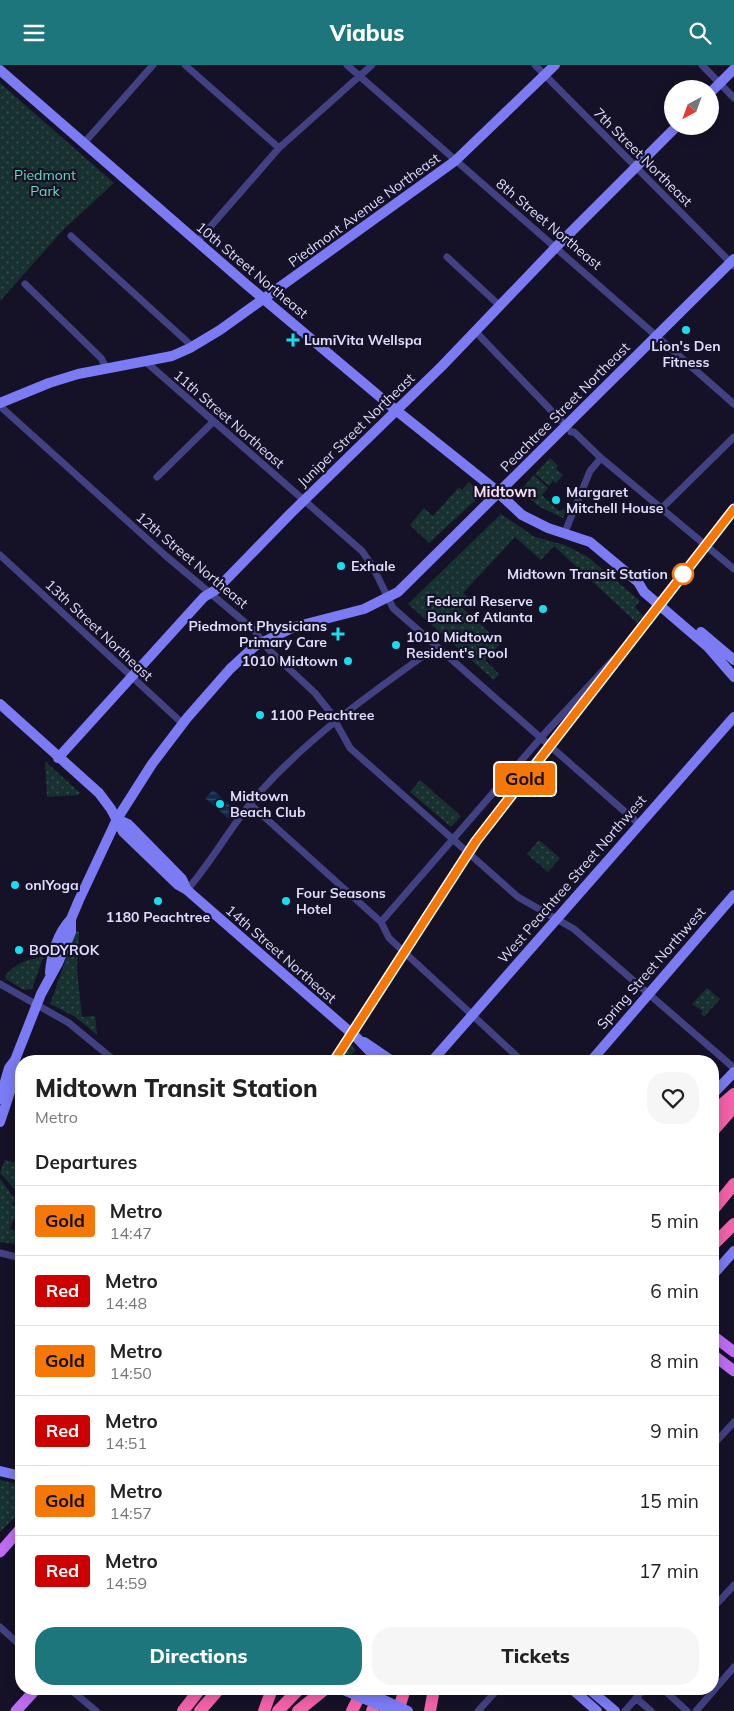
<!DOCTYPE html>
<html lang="en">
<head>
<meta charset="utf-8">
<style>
	body { margin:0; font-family:Mulish,sans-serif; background:#f6f6f6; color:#222; height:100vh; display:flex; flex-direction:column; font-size:19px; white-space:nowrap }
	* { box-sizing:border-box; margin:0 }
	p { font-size:16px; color:#767676 }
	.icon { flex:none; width:28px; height:28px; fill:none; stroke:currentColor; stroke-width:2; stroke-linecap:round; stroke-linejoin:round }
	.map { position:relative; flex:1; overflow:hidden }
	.details { position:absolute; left:15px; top:990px; width:704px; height:640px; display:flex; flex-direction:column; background:#fff; border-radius:20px; box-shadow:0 2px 12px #0003 }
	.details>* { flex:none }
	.badge { padding:0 10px; border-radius:4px; font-size:18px; line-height:32px }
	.needle { width:32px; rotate:221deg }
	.tools { position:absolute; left:664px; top:15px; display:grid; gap:10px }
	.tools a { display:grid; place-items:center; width:55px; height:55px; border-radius:50%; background:#fff; box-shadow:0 2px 12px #0003; font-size:25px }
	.map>.badge { position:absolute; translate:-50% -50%; box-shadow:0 0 0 2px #fff }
	h2 { padding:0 20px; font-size:19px; line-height:45px }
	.round { display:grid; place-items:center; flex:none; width:52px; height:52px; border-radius:20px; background:#f6f6f6 }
	.head { display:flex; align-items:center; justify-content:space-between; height:85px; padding:0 20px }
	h1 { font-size:24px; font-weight:800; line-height:38px }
	.cta { display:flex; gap:10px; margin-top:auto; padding:10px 20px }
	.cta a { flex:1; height:58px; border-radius:20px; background:#1e767d; color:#fff; font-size:20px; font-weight:800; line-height:58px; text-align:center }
	.cta a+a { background:#f6f6f6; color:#222 }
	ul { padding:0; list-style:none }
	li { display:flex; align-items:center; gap:15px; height:70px; padding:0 20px; border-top:1px solid #e0e0e0 }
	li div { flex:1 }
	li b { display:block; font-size:19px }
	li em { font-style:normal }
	li .badge { min-width:55px; font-weight:700; text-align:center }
	header { display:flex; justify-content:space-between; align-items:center; height:65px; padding:0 20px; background:#1e767d; color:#fff; font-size:22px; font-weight:800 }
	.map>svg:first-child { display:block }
	.green { fill:url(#green-dots) }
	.water { fill:url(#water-rules) }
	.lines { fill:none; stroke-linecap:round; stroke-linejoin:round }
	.street { stroke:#424183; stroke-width:7 }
	.secondary { stroke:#7b7bf4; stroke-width:10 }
	.primary { stroke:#bd6cf3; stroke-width:11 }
	.highway { stroke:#f261aa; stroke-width:12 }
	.secondary-bridge { stroke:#7b7bf4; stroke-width:10 }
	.line-casing { stroke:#fff; stroke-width:11 }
	.line { stroke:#f67705; stroke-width:8 }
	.poi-dot { fill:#18ddec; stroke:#151228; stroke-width:2 }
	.stop-dot { fill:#fff; stroke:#f67705; stroke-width:2.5 }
	.labels { text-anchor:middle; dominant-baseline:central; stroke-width:4.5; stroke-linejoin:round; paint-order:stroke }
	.street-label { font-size:14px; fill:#dfdcfc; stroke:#151228 }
	.park-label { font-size:14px; fill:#6dd8ba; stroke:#151228 }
	.poi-label { font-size:14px; font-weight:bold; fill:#dfdcfc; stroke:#151228; text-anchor:start }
	.stop-label { font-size:14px; font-weight:bold; fill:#dfdcfc; stroke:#151228; text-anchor:end }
	.neighbourhood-label { font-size:15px; font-weight:bold; fill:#fcdef2; stroke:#151228 }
</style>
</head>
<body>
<header><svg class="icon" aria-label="menu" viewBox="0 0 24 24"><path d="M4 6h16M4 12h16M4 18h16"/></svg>Viabus<svg class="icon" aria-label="search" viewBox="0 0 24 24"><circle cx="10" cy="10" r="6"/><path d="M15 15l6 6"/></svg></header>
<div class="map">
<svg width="734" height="1646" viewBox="0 0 734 1646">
	<defs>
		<pattern id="green-dots" width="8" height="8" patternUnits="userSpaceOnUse" patternTransform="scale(1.25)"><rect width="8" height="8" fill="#163130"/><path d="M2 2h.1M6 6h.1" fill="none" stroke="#374e4f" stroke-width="1.8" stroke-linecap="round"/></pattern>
		<pattern id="water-rules" width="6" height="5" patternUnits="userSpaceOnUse" patternTransform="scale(1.25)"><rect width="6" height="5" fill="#132a4b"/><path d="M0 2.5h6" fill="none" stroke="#354866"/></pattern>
	</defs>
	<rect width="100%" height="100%" fill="#151228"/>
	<path class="green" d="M0 18 114 118 63 165 0 236Z
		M550 393 558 401 556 404 563 410 556 418 553 416 549 421 535 409Z
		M534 410 548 423 542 430 559 446 567 443 563 453 540 442 520 426Z
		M469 417 482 429 429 478 410 460 424 443 433 451 459 422 462 425Z
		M501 449 535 472 565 480 588 492 640 536 635 542 643 551 637 558 554 481 541 495 515 472 463 528 468 532 460 541 501 578 485 595 499 609 494 615 408 539Z
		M45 696 80 728 78 730 47 732Z
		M420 715 461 751 451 762 410 727Z
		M539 775 560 793 548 807 527 789Z
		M76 866 79 867 77 905 82 952 95 951 97 970 74 951 50 939Z
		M41 892 43 893 32 924 24 925 6 914 5 911C14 899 28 894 41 892Z
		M707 923 720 934 704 952 701 949 703 946 692 939Z
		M346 975 356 985 346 996H327Z
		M5 1095 21 1099 15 1114 18 1117 21 1116V1128L19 1129 0 1108Z
		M0 1114 16 1135 12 1139 18 1144 10 1164 19 1166 16 1179 0 1177Z
		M0 1415 21 1420V1446L0 1467Z"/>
	<path class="water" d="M213 725 235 745 228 753 205 733Z"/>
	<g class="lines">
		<path class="street" d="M185 0 279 83
			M347 0 734 339
			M535 0 734 201
			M702 0 734 33
			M84 78 153 0
			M71 171 193 282
			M197 177 279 83 372 0
			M447 192 499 240
			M25 219 101 293 106 302
			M475 266 568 363
			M146 297 362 486 373 502 393 543 640 760
			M0 341 166 491 254 565 269 585 315 628 330 647 350 683 518 832 574 864 734 1003
			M571 367H574L601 393 734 504
			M157 412 213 357
			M663 442 734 372
			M565 467 590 406 601 393
			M0 490 182 658
			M250 739 381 857 389 873 522 996
			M187 825C214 794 233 757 260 727 310 671 375 625 436 582
			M381 857 546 667 613 595
			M0 919 69 958 115 996
			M0 1188 21 1193
			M712 1381 734 1357
			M712 1544 734 1520
			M0 1562 21 1581
			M70 1624 96 1646
			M633 1624 639 1629
			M663 1624 687 1646
			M636 1633 651 1646
			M478 1646 498 1624
			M625 1646 644 1624
			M696 1646 734 1602"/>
		<path class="secondary" d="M0 5 247 220 392 342 492 422 522 450 548 463 590 477 638 517 644 527 708 582 734 612
			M710 28 734 4
			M0 338 49 318 78 309 172 291 190 283 220 265 455 96 555 0
			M701 567 734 595
			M0 639 99 728 111 744 123 767 178 820 187 825 357 973 379 996
			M58 693 204 532 217 524 291 448 442 301 556 182 677 61
			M117 754 128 759 182 814 187 825
			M50 908C51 889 58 868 71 854
			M364 977 392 996
			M432 996 734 652
			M591 996 734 830
			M712 1030 734 1007
			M0 1034 9 1003 15 995 41 929 58 898 71 867V854L79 835 117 754 152 699 187 653 230 604 255 581 294 562 364 544 398 527 734 194
			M0 1057 17 1006 15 995
			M712 1211 734 1186
			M0 1406 21 1411
			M572 1624 597 1646
			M589 1624 615 1646"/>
		<path class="primary" d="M712 1270 734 1287
			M712 1289 734 1306
			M0 1487 21 1463
			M16 1646 36 1624"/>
		<path class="highway" d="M712 1048 734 1029
			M712 1067 734 1042
			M712 1146 734 1119
			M712 1181 734 1159
			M183 1646 200 1624
			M200 1646 219 1624
			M264 1646 272 1624
			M278 1646 299 1624
			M298 1646 325 1624
			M352 1646 363 1624
			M372 1646 382 1624
			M398 1646 405 1624
			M430 1646 434 1624"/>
		<path class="secondary-bridge" d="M341 1624 393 1646
			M360 1624 408 1646"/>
	</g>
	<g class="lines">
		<g class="line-casing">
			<path id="line" d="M334 996 476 776 734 444"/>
		</g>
		<use href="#line" class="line"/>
	</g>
	<g class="poi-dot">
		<circle cx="686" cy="265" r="5"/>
		<path d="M290.5 267.5h5v5h5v5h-5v5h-5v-5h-5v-5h5z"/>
		<circle cx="556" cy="435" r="5"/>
		<circle cx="341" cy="501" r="5"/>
		<circle cx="543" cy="544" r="5"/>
		<path d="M335.5 561.5h5v5h5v5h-5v5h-5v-5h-5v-5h5z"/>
		<circle cx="396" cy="580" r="5"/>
		<circle cx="348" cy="596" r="5"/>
		<circle cx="260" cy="650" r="5"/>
		<circle cx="220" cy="739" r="5"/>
		<circle cx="15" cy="820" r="5"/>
		<circle cx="158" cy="836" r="5"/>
		<circle cx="286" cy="836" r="5"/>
		<circle cx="19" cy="885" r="5"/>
	</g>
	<circle class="stop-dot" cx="683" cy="509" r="10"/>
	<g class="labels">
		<g class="street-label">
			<text transform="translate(643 92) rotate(45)">7th Street Northeast</text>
			<text transform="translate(364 145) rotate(-36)">Piedmont Avenue Northeast</text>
			<text transform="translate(549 159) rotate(40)">8th Street Northeast</text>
			<text transform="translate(252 205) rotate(40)">10th Street Northeast</text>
			<text transform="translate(565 342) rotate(-45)">Peachtree Street Northeast</text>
			<text transform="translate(229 354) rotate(41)">11th Street Northeast</text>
			<text transform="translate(356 365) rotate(-44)">Juniper Street Northeast</text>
			<text transform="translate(192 495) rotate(40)">12th Street Northeast</text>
			<text transform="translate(99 565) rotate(43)">13th Street Northeast</text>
			<text transform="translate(572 814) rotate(-49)">West Peachtree Street Northwest</text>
			<text transform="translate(281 889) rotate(41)">14th Street Northeast</text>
			<text transform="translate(651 903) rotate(-49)">Spring Street Northwest</text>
		</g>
		<g class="park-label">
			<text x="45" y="110">Piedmont<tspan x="45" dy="16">Park</tspan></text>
		</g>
		<g class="poi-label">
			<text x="304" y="275">LumiVita Wellspa</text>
			<text x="686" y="281" text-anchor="middle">Lion's Den<tspan x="686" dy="16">Fitness</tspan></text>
			<text x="566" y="427">Margaret<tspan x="566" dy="16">Mitchell House</tspan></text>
			<text x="351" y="501">Exhale</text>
			<text x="533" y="536" text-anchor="end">Federal Reserve<tspan x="533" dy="16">Bank of Atlanta</tspan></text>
			<text x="327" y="561" text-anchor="end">Piedmont Physicians<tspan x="327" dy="16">Primary Care</tspan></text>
			<text x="406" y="572">1010 Midtown<tspan x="406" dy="16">Resident's Pool</tspan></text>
			<text x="338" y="596" text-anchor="end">1010 Midtown</text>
			<text x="270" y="650">1100 Peachtree</text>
			<text x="230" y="731">Midtown<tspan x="230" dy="16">Beach Club</tspan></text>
			<text x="25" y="820">onlYoga</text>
			<text x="296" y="828">Four Seasons<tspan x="296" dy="16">Hotel</tspan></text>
			<text x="158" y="852" text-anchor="middle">1180 Peachtree</text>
			<text x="29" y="885">BODYROK</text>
		</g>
		<g class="stop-label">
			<text x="668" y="509">Midtown Transit Station</text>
		</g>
		<g class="neighbourhood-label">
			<text x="505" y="426">Midtown</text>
		</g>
	</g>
</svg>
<div class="tools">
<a><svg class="needle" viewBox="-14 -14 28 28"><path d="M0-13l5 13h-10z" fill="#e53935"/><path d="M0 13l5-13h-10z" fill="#767676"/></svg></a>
</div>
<b class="badge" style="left:525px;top:714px;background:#f67705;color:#111">Gold</b>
<section class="details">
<div class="head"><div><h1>Midtown Transit Station</h1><p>Metro</p></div><a class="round"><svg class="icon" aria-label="heart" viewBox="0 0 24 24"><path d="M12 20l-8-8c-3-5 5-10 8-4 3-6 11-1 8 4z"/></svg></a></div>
<h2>Departures</h2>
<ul>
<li><span class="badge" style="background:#f67705;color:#111">Gold</span><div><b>Metro</b><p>14:47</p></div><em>5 min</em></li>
<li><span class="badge" style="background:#c00;color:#fff">Red</span><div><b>Metro</b><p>14:48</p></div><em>6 min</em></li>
<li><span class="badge" style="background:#f67705;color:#111">Gold</span><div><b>Metro</b><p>14:50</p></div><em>8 min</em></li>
<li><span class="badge" style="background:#c00;color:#fff">Red</span><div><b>Metro</b><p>14:51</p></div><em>9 min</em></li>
<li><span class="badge" style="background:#f67705;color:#111">Gold</span><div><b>Metro</b><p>14:57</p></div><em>15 min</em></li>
<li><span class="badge" style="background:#c00;color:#fff">Red</span><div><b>Metro</b><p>14:59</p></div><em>17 min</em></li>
</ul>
<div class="cta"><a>Directions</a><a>Tickets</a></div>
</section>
</div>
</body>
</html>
